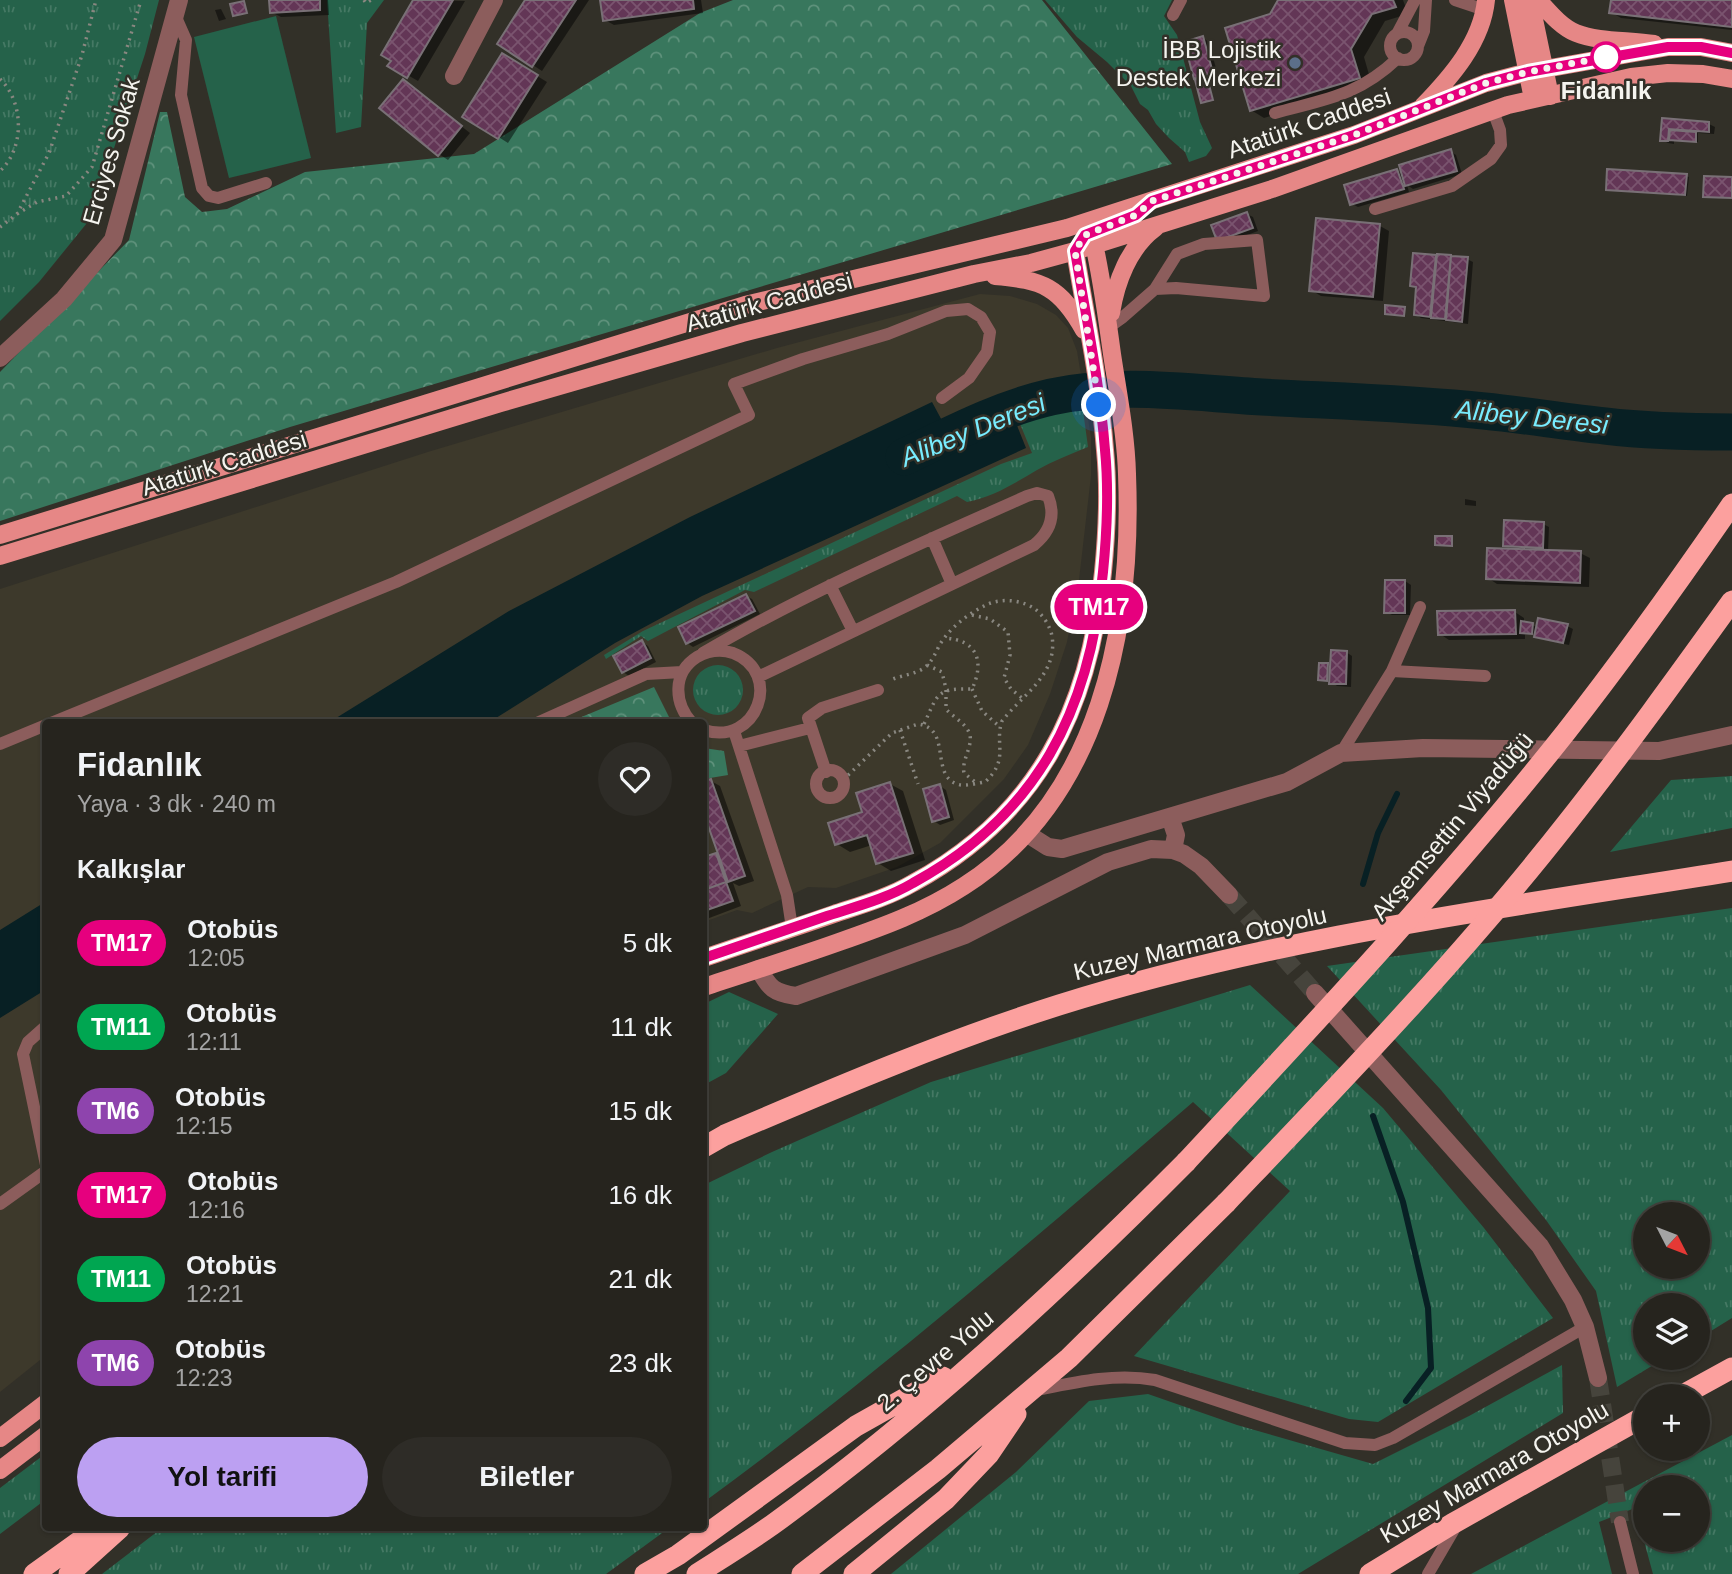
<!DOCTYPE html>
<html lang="tr">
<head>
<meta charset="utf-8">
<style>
	body { margin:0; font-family:Helvetica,sans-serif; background:#2e2c27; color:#f1f3f6; height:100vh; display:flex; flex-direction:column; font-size:26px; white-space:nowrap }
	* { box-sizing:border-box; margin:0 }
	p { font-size:23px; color:#a4a4a4 }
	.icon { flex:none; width:38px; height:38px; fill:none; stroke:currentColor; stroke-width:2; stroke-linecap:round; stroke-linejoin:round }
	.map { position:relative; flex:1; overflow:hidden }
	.drawer { position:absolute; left:42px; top:719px; width:665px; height:812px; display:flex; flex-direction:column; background:#26241e; border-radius:7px; box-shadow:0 2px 5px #0004,0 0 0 2px #42413c }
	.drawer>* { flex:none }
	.badge { padding:0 14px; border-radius:23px; font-size:24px; line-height:46px }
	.needle { width:46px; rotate:132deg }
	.controls { position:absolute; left:1633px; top:1202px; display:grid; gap:14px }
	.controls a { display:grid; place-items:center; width:77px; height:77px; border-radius:50%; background:#26241e; box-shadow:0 2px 5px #0004,0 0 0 2px #42413c; font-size:35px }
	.you { position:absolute; width:35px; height:35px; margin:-18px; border:5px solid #fff; border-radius:50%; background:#1a73e8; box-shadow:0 0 0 10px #1a73e833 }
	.map>.badge { position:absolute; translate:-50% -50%; box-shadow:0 0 0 4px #fff }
	h2 { padding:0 35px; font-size:26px; line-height:63px }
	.round { display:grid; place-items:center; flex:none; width:74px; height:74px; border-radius:37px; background:#2e2c27 }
	.summary { display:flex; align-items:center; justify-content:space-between; height:119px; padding:0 35px }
	h1 { font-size:33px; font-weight:800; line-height:52px }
	.button { display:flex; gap:14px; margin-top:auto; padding:14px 35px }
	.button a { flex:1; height:80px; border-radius:42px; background:#bca0f2; color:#111; font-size:28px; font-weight:800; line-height:80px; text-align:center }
	.button a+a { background:#2e2c27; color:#f1f3f6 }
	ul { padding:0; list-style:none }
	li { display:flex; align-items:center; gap:21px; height:84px; padding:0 35px }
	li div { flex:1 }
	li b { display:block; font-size:26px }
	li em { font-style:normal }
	li .badge { min-width:77px; font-weight:700; text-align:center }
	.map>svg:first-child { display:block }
	.built { fill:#3d392b }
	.grass { fill:url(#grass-tufts); fill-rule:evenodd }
	.forest { fill:url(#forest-crowns) }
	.pitch { fill:#25624a }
	.water { fill:#082024 }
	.shadow { fill:#0007 }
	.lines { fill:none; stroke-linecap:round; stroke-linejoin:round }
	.stream { stroke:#082024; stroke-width:6 }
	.river { stroke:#082024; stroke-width:37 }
	.building { fill:url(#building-cross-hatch); stroke:#797076; stroke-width:2 }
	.minor-tunnel { stroke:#46443c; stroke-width:18; stroke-dasharray:18 9; stroke-linecap:butt }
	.path { stroke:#898780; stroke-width:3.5; stroke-dasharray:2 5; stroke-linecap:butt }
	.service { stroke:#8c5d5c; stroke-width:12 }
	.minor { stroke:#8c5d5c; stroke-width:18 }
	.primary { stroke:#e68786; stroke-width:18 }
	.motorway { stroke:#fca09e; stroke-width:21 }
	.motorway-bridge { stroke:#fca09e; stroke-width:21 }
	.line-casing { stroke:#fff; stroke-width:16 }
	.line { stroke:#e6007e; stroke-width:10 }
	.walk { stroke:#f5f4ef; stroke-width:7; stroke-dasharray:0 12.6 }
	.stop-dot { fill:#fff; stroke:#e6007e; stroke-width:3.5 }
	.service-dot { fill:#5c6f8a; stroke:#323028; stroke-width:2.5 }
	.labels { text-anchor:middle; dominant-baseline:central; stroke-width:5; stroke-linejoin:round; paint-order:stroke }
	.poi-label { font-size:24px; fill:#f5f4ef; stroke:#323028; text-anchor:end }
	.stop-label { font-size:24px; font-weight:bold; fill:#f5f4ef; stroke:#323028 }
	.street-label { font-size:24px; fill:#f5f4ef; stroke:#323028 }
	.water-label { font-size:26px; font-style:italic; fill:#78ecfe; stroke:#323028 }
</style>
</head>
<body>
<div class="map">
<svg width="1732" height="1574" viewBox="0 0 1732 1574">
	<defs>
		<pattern id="grass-tufts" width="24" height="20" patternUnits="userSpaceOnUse" patternTransform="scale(1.75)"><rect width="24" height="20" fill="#25624a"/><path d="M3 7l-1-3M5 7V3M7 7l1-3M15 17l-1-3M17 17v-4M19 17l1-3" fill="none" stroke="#457964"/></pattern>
		<pattern id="forest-crowns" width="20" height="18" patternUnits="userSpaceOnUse" patternTransform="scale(1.75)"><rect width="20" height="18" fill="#38775d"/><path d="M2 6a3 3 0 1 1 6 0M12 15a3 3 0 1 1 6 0" fill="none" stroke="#5f927c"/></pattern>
		<pattern id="building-cross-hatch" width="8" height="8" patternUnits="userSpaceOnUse" patternTransform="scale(1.75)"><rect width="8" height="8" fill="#633656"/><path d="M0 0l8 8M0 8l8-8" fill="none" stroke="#7a546f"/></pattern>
	</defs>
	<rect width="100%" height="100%" fill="#323028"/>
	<path class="built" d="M980 294 1010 296 1037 304 1056 315 1068 328 1077 351 1091 437V476L1079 580 1067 642 1050 694 1028 745 1004 779 940 843 897 867 836 888 808 887 752 913 737 910 704 922V723H46L45 1356 0 1392V589L431 451 777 348Z"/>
	<path class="grass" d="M0 0H159L145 54 91 218 39 282 0 321Z
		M327 0H384L367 23 361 127 336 133Z
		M1045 0H1172L1164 16 1177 35 1200 122 1212 148 1206 156 1189 162 1185 152 1169 138 1156 124 1148 110 1140 104 1131 86 1107 62 1077 37Z
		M1081 396 1088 447C1071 454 1053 461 1037 470 1015 483 993 497 967 502L957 496 754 592 745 590 648 641 641 636 606 659 604 655 643 631 1001 464 1032 453 1016 414Z
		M693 690a25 25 0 1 1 50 0a25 25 0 1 1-50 0Z
		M1732 776V828L1610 852 1671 780Z
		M1732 908V1318L1698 1339V1306H1645V1358H1665L1617 1387 1596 1291 1546 1220 1441 1090 1327 966ZM1645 1214H1698V1267H1645Z
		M1250 985 1383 1108 1484 1228 1553 1318 1378 1422 1349 1419 1134 1356 1290 1191 1193 1102C1033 1240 873 1378 704 1502V1185L772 1152 931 1082Z
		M729 992 778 1014 726 1073 704 1085V1004Z
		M1562 1365 1563 1413 1298 1574H891L1016 1472 1089 1401 1148 1394 1237 1425 1373 1464 1469 1416Z
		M1732 1435V1574H1653L1635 1508 1599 1522 1612 1574H1471ZM1645 1488H1698V1540H1645Z
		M45 1454V1500L0 1534V1488Z
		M162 1528H669L606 1574H102Z"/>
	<path class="forest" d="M733 0H1042L1172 164 290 427 0 521V372L129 240 160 112H167L185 197 202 212 227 209 305 172 474 154 700 13Z
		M654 687 672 723H567Z
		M704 748 724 751 728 775 704 779Z"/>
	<path class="pitch" d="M276 16 311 158 229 178 194 37Z"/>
	<path class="water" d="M932 402 953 441 1012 413 1026 448 702 596 615 643 488 723H328L509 611 690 517Z
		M45 902V990L0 1018V930Z"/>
	<path class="shadow" d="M271 0H328L329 15 281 17 271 12Z
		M415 0 465 1 418 81 390 65Z
		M527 0H589L542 71 499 43Z
		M602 0H701L703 13 614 25 605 20Z
		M1280 0H1403L1408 14 1385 21 1364 57 1372 85 1264 118 1251 110 1272 15Z
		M1613 0H1732V30L1621 18 1611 12Z
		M244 2 248 14 234 15Z
		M221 9 226 19 219 21 215 10Z
		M1203 38 1209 42 1218 76 1208 79 1214 101 1205 103 1203 101 1200 80 1195 77Z
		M503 55 547 82 508 143 465 116Z
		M404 81 470 133 448 160 439 154Z
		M1664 120 1709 124 1715 127 1714 134 1698 133V142L1674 140V144L1668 143 1662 140Z
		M1450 151 1456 155 1462 174 1413 189 1407 185 1409 192 1358 207 1352 204 1397 171 1404 175Z
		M1686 176 1689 177 1687 196 1607 189Z
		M1247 214 1253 217 1258 231 1225 243Z
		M1380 226 1389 231 1383 301 1321 296 1311 290Z
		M1415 255 1467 259 1473 262 1468 324 1421 318 1415 314 1418 289 1412 286Z
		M1465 499 1476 501V506L1465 505Z
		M1543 524 1549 527 1548 552 1580 553 1590 558 1589 587 1497 584 1488 578 1516 551 1505 545Z
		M1405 581 1411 585 1410 615H1392L1386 612Z
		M746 596 752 599 760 614 693 647 687 643Z
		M1515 612 1524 618V623L1538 627 1567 626 1573 629 1569 645 1542 639 1525 628V639L1449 640 1440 634Z
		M642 642 648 646 656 662 629 676 623 672Z
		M1346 652 1352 656 1351 687 1337 686 1331 681 1320 680 1328 665 1332 667Z
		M711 781 720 786 754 881 739 886 733 883 741 906 704 920V856V859L716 855 721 858 704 808V783Z
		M890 784 903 791 925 860 891 871 878 863 872 845 850 852 837 844Z
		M940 786 946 790 954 820 940 825 934 821Z"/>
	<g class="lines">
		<path class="stream" d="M1363 884 1378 833 1397 794
			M1373 1116 1403 1202 1428 1308 1431 1368 1406 1401"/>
		<path class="river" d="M904 457C952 434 999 409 1051 397 1122 382 1191 393 1262 397 1336 401 1410 403 1484 411 1525 415 1565 422 1605 426 1647 431 1690 432 1732 432"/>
	</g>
	<path class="building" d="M269 0H320V10L270 13Z
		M413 0H453L407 78 387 66 391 61 381 55Z
		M525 0H576L532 67 497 44Z
		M600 0H693L694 9 603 21Z
		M1278 0H1393L1396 7 1372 14 1351 49 1360 78 1250 111 1225 28 1270 14Z
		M1611 0H1732V27L1609 13Z
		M244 1 247 13 233 16 230 4Z
		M1203 36 1213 73 1194 79 1184 42Z
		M502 53 538 75 498 139 462 117Z
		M1207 77 1213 100 1201 103 1195 80Z
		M403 79 462 126 438 156 379 108Z
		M1662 118 1709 122V132L1669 129 1668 141H1660Z
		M1670 130 1696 132V142L1669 140Z
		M1451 149 1457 171 1405 186 1399 165Z
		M1397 169 1404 189 1350 205 1344 185Z
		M1607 169 1687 174 1685 195 1606 190Z
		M1704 176 1732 177V198L1703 197Z
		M1247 212 1253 228 1217 241 1211 225Z
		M1316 218 1380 224 1373 297 1309 291Z
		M1413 253 1436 255 1430 317 1414 315 1416 287 1410 286Z
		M1437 254 1451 255 1445 319 1431 318Z
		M1451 256 1468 257 1462 322 1446 320Z
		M1385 305 1405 307 1404 316 1385 314Z
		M1504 520 1544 522 1543 548 1503 546Z
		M1435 536H1452V546L1435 545Z
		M1487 548 1581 551 1580 583 1486 579Z
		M1385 580H1405V613H1384Z
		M746 594 755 611 686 644 678 627Z
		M1515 610 1516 634 1438 635 1437 611Z
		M1538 618 1568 624 1563 643 1534 637Z
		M1521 621 1533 623 1532 634 1520 633Z
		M642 640 651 658 622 673 613 656Z
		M1331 650 1347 651 1346 684H1329Z
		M1319 663H1328L1327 681 1318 680Z
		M711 779 745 876 728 882 704 814V781Z
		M890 782 913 853 876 864 867 835 835 845 828 823 862 812 856 793Z
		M940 784 949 817 932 822 923 789Z
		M716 853 726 882 704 890V857Z
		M726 882 733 901 704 911V890Z"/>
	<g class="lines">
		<path class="minor-tunnel" d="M1229 895 1315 993
			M1598 1378 1620 1522"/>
		<path class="path" d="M364 0 366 3 371 0
			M0 79C24 102 25 148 0 171
			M17 214 37 202 66 196 92 167 141 0
			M0 227 17 214 49 153 82 55 96 0
			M972 615 990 619 1008 632 1010 655 1004 678 1011 689 1022 698
			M927 665 942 672 946 689V709C952 716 962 721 967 729 977 742 961 758 964 773L975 782
			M972 689 982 711 1000 727
			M924 724C938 694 936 688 972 689 985 661 977 640 945 638
			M900 730 918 784
			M843 780 892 733 918 724C952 728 930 775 957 784 965 787 977 783 985 782 1010 759 994 744 1002 721 1023 694 1058 675 1052 636 1050 626 1043 615 1035 609 1022 600 1003 598 988 604 969 613 950 627 939 646 935 654 932 662 924 668 914 675 900 675 889 681"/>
		<path class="service" d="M1455 0 1485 10
			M175 15 186 40 181 95 202 188 209 196 218 198 266 183
			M1173 15 1181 0
			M1390 46a14 14 0 1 1 28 0a14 14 0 1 1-28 0Z
			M1397 34 1415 0
			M1418 46 1424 31 1426 0
			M1275 113C1326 99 1358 96 1398 58
			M1375 209 1452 186 1491 159 1501 145 1500 130 1493 111
			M1109 327 1123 317 1155 289 1177 254 1204 244 1257 240 1264 296 1176 288 1155 289
			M932 538 952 584
			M830 585 853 631
			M703 653C807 592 917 545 1027 496L1037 493 1048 496C1056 516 1050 532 1034 545L758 677
			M1392 671 1485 676
			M51 723 396 582 749 415 734 384 803 359 888 334 946 311 968 309 981 317 990 332 987 352 969 378 942 398
			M537 723 646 674 682 672
			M692 723C674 703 672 673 697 657 708 651 721 649 733 653 784 673 757 747 704 730
			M734 731 787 895 792 928
			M0 744 46 725
			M739 746 810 728
			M1341 753 1392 671 1420 607
			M816 784a14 14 0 1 1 28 0a14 14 0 1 1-28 0Z
			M826 772 808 718 822 708 878 690
			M46 1026 28 1042 23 1054 46 1165
			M0 1204 46 1171
			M1037 1390C1076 1382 1115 1373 1155 1380L1345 1443 1375 1445 1393 1438 1585 1327
			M1620 1522 1633 1574
			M1428 1574 1456 1526"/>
		<path class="minor" d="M454 76 494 0
			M0 358 64 299 113 240 179 0
			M1170 817 1176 835 1173 850
			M1026 833 1048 847 1062 849 1287 782 1341 753 1423 748 1659 751 1732 735
			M759 969C769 988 774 993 796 996L965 935 1108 862 1151 849 1173 850 1184 854 1201 866 1229 895
			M1315 993 1540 1246 1573 1300 1585 1327 1598 1378"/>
		<path class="primary" d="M1513 0 1533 99
			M1530 0 1550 96
			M1538 0C1549 12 1561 27 1576 33 1598 42 1630 40 1654 44
			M1423 106C1451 77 1482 42 1486 0
			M995 276C1043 280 1060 287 1084 330
			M1111 313C1116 282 1129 247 1155 228
			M0 535 745 305 1067 228 1354 135 1486 83 1528 72 1668 47H1701L1732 53
			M0 556 501 403 742 333 974 274 1031 263 1075 251 1272 189 1508 105 1631 77 1668 73 1703 74 1732 79
			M704 958C747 943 791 929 834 914 861 905 889 897 913 883 1038 815 1090 709 1103 572 1107 532 1109 491 1105 450 1100 384 1086 317 1075 251
			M704 987C749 972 794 958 839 942 882 927 924 912 964 886 1101 798 1133 627 1127 474 1126 434 1118 394 1112 354 1107 317 1102 280 1094 244
			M0 1438 46 1403
			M0 1470 46 1435"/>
		<path class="motorway" d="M704 1147 725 1135C835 1088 945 1041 1059 1005 1275 937 1509 907 1732 871
			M1681 1396 1732 1368
			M34 1574 98 1528
			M69 1574 120 1528
			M645 1574 678 1555 856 1426 943 1377
			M697 1574C722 1558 748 1542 772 1525 921 1417 1057 1292 1186 1162
			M802 1574 938 1469 1069 1358 1226 1203
			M854 1574 946 1499 989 1454 1016 1414
			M1370 1574 1452 1524 1645 1416"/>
		<path class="motorway-bridge" d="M1186 1162C1316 1022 1447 882 1566 732 1624 658 1679 581 1732 504
			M1226 1203C1343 1080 1462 957 1567 823 1624 751 1678 676 1732 601"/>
	</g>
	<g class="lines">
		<g class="line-casing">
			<path id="line" d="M704 958C744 944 784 931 824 917 854 907 886 899 913 883 1038 815 1090 710 1103 572 1107 532 1109 491 1105 450 1100 384 1086 317 1075 251L1085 235 1136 215 1152 201 1354 135 1486 83 1528 72 1668 47H1701L1732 53"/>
		</g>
		<use href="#line" class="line"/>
		<path class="walk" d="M1099 405 1075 251 1085 235 1136 215 1152 201 1354 135 1486 83 1528 72 1606 57"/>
	</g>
	<circle class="stop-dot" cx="1606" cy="57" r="14"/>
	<circle class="service-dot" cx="1295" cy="63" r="7"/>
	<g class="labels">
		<g class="poi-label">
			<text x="1281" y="49">İBB Lojistik<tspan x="1281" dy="28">Destek Merkezi</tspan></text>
		</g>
		<g class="stop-label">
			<text x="1606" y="90">Fidanlık</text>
		</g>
		<g class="street-label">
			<text transform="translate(1309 123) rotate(-19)">Atatürk Caddesi</text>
			<text transform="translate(111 151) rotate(-74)">Erciyes Sokak</text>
			<text transform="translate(769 302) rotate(-15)">Atatürk Caddesi</text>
			<text transform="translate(224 463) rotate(-17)">Atatürk Caddesi</text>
			<text transform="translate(1452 826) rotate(-50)">Akşemsettin Viyadüğü</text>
			<text transform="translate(1200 943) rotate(-13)">Kuzey Marmara Otoyolu</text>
			<text transform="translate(935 1360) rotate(-40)">2. Çevre Yolu</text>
			<text transform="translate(1494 1472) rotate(-30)">Kuzey Marmara Otoyolu</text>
		</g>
		<g class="water-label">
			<text transform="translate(1532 417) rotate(6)">Alibey Deresi</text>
			<text transform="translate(973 430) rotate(-22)">Alibey Deresi</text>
		</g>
	</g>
</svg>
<div class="controls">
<a><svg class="needle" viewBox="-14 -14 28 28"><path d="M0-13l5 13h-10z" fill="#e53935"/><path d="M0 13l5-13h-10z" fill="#a4a4a4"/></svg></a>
<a><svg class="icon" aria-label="layers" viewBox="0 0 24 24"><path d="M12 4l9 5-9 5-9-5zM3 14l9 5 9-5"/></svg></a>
<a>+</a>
<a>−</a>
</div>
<div class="you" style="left:1099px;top:405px"></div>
<b class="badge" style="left:1099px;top:607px;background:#e6007e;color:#fff">TM17</b>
<section class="drawer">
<div class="summary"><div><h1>Fidanlık</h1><p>Yaya · 3 dk · 240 m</p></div><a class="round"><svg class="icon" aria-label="heart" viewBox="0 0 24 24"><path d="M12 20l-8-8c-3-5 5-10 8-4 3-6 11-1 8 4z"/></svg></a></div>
<h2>Kalkışlar</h2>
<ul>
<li><span class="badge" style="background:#e6007e;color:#fff">TM17</span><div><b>Otobüs</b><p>12:05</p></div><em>5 dk</em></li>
<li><span class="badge" style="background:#00a651;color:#fff">TM11</span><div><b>Otobüs</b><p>12:11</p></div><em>11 dk</em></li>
<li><span class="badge" style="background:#8e44ad;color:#fff">TM6</span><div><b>Otobüs</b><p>12:15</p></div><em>15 dk</em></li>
<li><span class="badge" style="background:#e6007e;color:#fff">TM17</span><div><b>Otobüs</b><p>12:16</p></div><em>16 dk</em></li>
<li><span class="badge" style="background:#00a651;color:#fff">TM11</span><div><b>Otobüs</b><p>12:21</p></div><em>21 dk</em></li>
<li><span class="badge" style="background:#8e44ad;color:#fff">TM6</span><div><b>Otobüs</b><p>12:23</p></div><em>23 dk</em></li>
</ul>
<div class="button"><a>Yol tarifi</a><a>Biletler</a></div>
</section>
</div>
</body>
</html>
